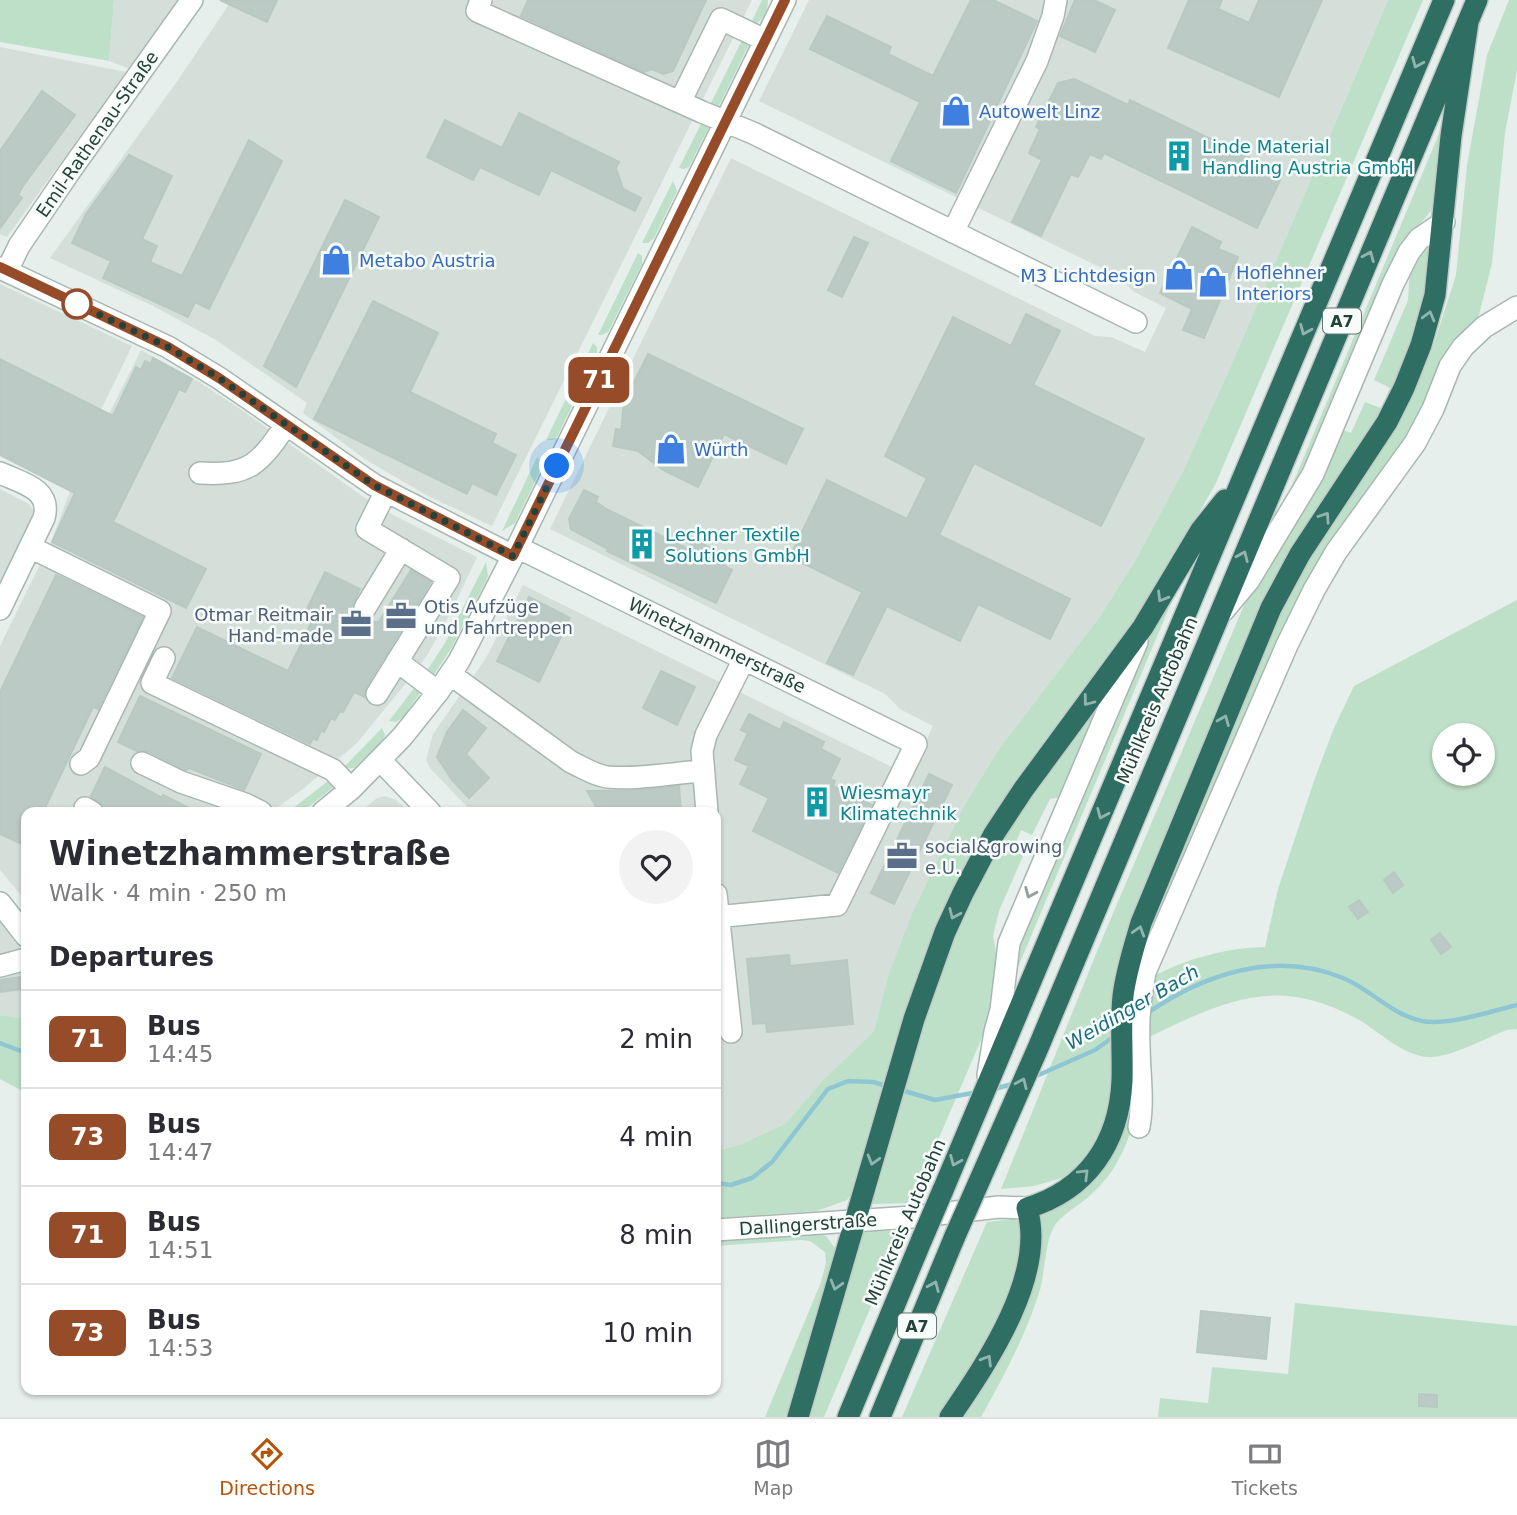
<!DOCTYPE html>
<html lang="en">
<head>
<meta charset="utf-8">
<style>
	body { margin:0; font-family:"DejaVu Sans",sans-serif; background:#f2f2f3; color:#2b2b33; height:100vh; display:flex; flex-direction:column; font-size:26px; white-space:nowrap }
	* { box-sizing:border-box; margin:0 }
	p { font-size:23px; color:#7c7c81 }
	.icon { flex:none; width:38px; height:38px; fill:none; stroke:currentColor; stroke-width:2; stroke-linecap:round; stroke-linejoin:round }
	.map { position:relative; flex:1; overflow:hidden }
	.sheet { position:absolute; left:21px; top:807px; width:700px; height:588px; display:flex; flex-direction:column; background:#fff; border-radius:14px; box-shadow:0 2px 5px #0004 }
	.sheet>* { flex:none }
	.badge { padding:0 14px; border-radius:10px; font-size:24px; line-height:46px }
	.tools { position:absolute; left:1432px; top:723px; display:grid; gap:14px }
	.tools a { display:grid; place-items:center; width:63px; height:63px; border-radius:50%; background:#fff; box-shadow:0 2px 5px #0004; font-size:35px }
	.you { position:absolute; width:35px; height:35px; margin:-18px; border:5px solid #fff; border-radius:50%; background:#1a73e8; box-shadow:0 0 0 10px #1a73e833 }
	.map>.badge { position:absolute; translate:-50% -50%; box-shadow:0 0 0 4px #fff }
	h2 { padding:0 28px; font-size:26px; line-height:63px }
	.round { display:grid; place-items:center; flex:none; width:74px; height:74px; border-radius:37px; background:#f2f2f3 }
	.head { display:flex; align-items:center; justify-content:space-between; height:119px; padding:0 28px }
	h1 { font-size:33px; font-weight:600; line-height:52px }
	ul { padding:0; list-style:none }
	li { display:flex; align-items:center; gap:21px; height:98px; padding:0 28px; border-top:2px solid #e1e1e2 }
	li div { flex:1 }
	li b { display:block; font-size:26px }
	li em { font-style:normal }
	li .badge { min-width:77px; font-weight:700; text-align:center }
	.dock { display:flex; justify-content:space-around; align-items:center; height:98px; border-top:2px solid #e1e1e2; background:#fff; font-size:19px; color:#7c7c81 }
	.dock a { display:grid; justify-items:center; gap:4px }
	.dock .selected { color:#b45309 }
	.map>svg:first-child { display:block }
	.built { fill:#d4dfda }
	.green { fill:#bfe0c8; fill-rule:evenodd }
	.lines { fill:none; stroke-linecap:round; stroke-linejoin:round }
	.stream { stroke:#8ec7d3; stroke-width:4.5 }
	.building { fill:#bbcac4; stroke:#b8c9c2; stroke-width:2 }
	.minor-casing { stroke:#a8b7b2; stroke-width:24 }
	.highway-casing { stroke:#c2cac8; stroke-width:24 }
	.minor { stroke:#fff; stroke-width:21 }
	.highway { stroke:#2f6e62; stroke-width:21 }
	.highway-bridge-casing { stroke:#c2cac8; stroke-width:24; stroke-linecap:butt }
	.highway-bridge { stroke:#2f6e62; stroke-width:21 }
	.oneway { stroke:#93b4ae }
	.oneway2 { stroke:#92a09c }
	.line-casing { stroke:#fff; stroke-width:16 }
	.line { stroke:#964c29; stroke-width:10 }
	.walk { stroke:#24413a; stroke-width:7; stroke-dasharray:0 12.6 }
	.stop-dot { fill:#fff; stroke:#964c29; stroke-width:3.5 }
	.labels { text-anchor:middle; dominant-baseline:central; stroke-width:5; stroke-linejoin:round; paint-order:stroke }
	.shield { fill:#f7fbf9; stroke:#637973; stroke-width:2 }
	.shield-label { font-size:16px; font-weight:bold; fill:#24413a }
	.shop-label { font-size:18px; fill:#366cbe; stroke:#f7fbf9; text-anchor:start }
	.street-label { font-size:18px; fill:#24413a; stroke:#f7fbf9 }
	.culture-label { font-size:18px; fill:#0d838f; stroke:#f7fbf9; text-anchor:start }
	.service-label { font-size:18px; fill:#4e5e75; stroke:#f7fbf9; text-anchor:start }
	.water-label { font-size:19px; font-style:italic; fill:#1c6d7f; stroke:#f7fbf9 }
</style>
</head>
<body>
<div class="map">
<svg width="1517" height="1417" viewBox="0 0 1517 1417">
	<rect width="100%" height="100%" fill="#e6efeb"/>
	<path class="built" d="M114 0H181L131 69 109 61Z
		M232 0H752L492 526 428 496 366 460 303 413 307 403 216 340 153 306 50 258 178 80Z
		M809 0H1388L1229 370 1184 469 1135 561 1101 615 999 749 965 804 888 976 874 1031 821 1082 786 1123 742 1144 716 1151V812H472L430 768 426 760 433 734 486 658 523 585 908 775 924 745 933 726 900 709 885 694 550 529 731 158 1095 336 1111 337 1145 352 1166 308 1134 292 1118 276 759 101Z
		M0 47 126 72 7 237 0 234Z
		M0 284 132 346 63 488 0 456Z
		M141 350 199 382 239 408 365 498 395 516 477 557 452 610 428 654 410 678 357 743 303 789 271 812H26V901L0 870V646L51 542 69 494Z
		M0 489 29 504 34 511 0 591Z
		M385 796 396 800 410 812H360L377 798Z
		M0 923 26 956V1019L0 1015Z"/>
	<path class="green" d="M0 0H114L109 61 0 42Z
		M762 0H768C768 12 762 24 750 25Z
		M1388 0H1423L1215 485 1150 598 943 912 923 960 902 1021 854 1190 847 1200 817 1211 716 1218V1151L742 1144 786 1123 821 1082 874 1031 888 976 913 912 965 804 999 749 1101 615 1135 561 1184 469 1229 370Z
		M1509 0H1517V70L1505 133 1492 263 1476 327 1419 425 1336 544 1151 942 1135 1117C1126 1150 1113 1177 1086 1199 1076 1207 1060 1216 1054 1227 1045 1241 1045 1272 1040 1290 1026 1335 1004 1376 981 1417H957L1036 1229 1039 1217 1103 1166 1137 957 1291 587 1407 403 1431 353 1456 275 1467 165 1487 55Z
		M744 36 749 44 718 108 708 109Z
		M1446 117 1437 203 1410 237 1334 414 1272 533Z
		M703 120 708 125V129L689 167 684 169 679 168Z
		M673 181 677 191 654 238 648 243H642Z
		M1435 241 1422 319 1389 405 1313 519 1127 939 1114 1079 1106 1130 1083 1165 1065 1177 1034 1186 1001 1189 1100 944 1245 603 1339 428 1351 433 1365 402 1381 408 1390 388 1374 380 1408 300 1410 266 1418 249Z
		M638 253 642 256V264L608 332 602 335H598Z
		M593 343 597 347V354L557 437 553 440H546Z
		M537 457 540 460 542 467 515 523 502 531Z
		M486 562 488 576 485 583 452 647 433 676 424 675 445 643Z
		M1177 589 1011 984 1019 935 1152 629Z
		M1517 600V1029L1507 1030C1486 1038 1448 1059 1426 1057 1402 1054 1380 1033 1361 1021 1276 973 1224 1001 1145 1039L1149 979C1183 959 1226 948 1265 947L1278 889 1315 778 1334 728 1354 686ZM1444 735H1482V774H1444Z
		M1121 670 1066 796 1050 799 1032 835 1021 830 1013 850 1023 856 999 911 993 936 997 957 993 1012 911 1203 869 1204 885 1143 951 935 1006 827Z
		M418 683 421 692 403 717 396 722 389 721Z
		M382 728 385 735 382 742 354 768 342 769Z
		M332 778 334 785 331 789 302 812H288Z
		M0 1015 26 1019V1093L0 1079Z
		M1013 1219 1019 1221 1023 1244 1006 1312 940 1417H902L987 1222Z
		M864 1231H903L824 1417H806L858 1238Z
		M817 1233 826 1236 837 1251 789 1417H765L821 1282 826 1263 825 1252 810 1241 801 1240 716 1246V1240Z
		M1295 1303 1517 1326V1417H1158L1160 1398 1208 1403 1212 1367 1288 1374Z"/>
	<g class="lines">
		<path class="stream" d="M1146 1014C1204 974 1274 950 1343 978 1372 990 1390 1014 1422 1021 1448 1026 1492 1011 1517 1005
			M0 1043 26 1053
			M1034 1077 1095 1050 1116 1035
			M994 1089 1016 1083
			M901 1090 935 1100 978 1092
			M716 1183 731 1185 752 1178 772 1162 828 1089 848 1081 873 1082 890 1087"/>
	</g>
	<path class="building" d="M220 0H277L267 22Z
		M528 0H706L673 71 663 74 652 69 644 72 521 16Z
		M971 0H993L1037 21 956 193 891 161 920 102 810 49 827 16 891 47 888 54 933 76Z
		M1075 0H1094L1115 10 1095 52 1060 36Z
		M1189 0H1222L1218 9 1249 23 1259 0H1322L1279 97 1168 48Z
		M1074 79 1128 105 1130 100 1283 174 1257 228 1104 153 1101 159 1090 154 1078 177 1071 174 1041 236 1012 222 1042 160 1029 153 1040 129 1036 127 1058 83Z
		M42 91 75 115 23 186 18 195 22 198 0 228V151Z
		M519 113 619 162 616 168 623 189 641 198 635 211 551 170 539 195 480 167 473 180 427 157 445 120 502 148Z
		M249 140 282 161 209 309 195 302 188 317 103 278 111 261 72 243 86 214 129 155 172 176 142 239 157 246 150 262 182 276Z
		M345 200 379 217 296 387 264 366Z
		M1192 227 1221 242 1218 249 1238 257 1204 338 1183 330 1192 309 1160 293Z
		M854 237 868 243 842 297 828 290Z
		M373 301 438 333 410 392 496 434 492 443 516 455 496 495 472 483 467 494 314 419Z
		M1026 314 1060 331 1033 385 1144 439 1101 526 974 463 939 535 1070 599 1050 639 978 604 960 641 887 606 853 675 827 663 862 592 790 557 827 480 907 519 927 478 885 456 953 317 1011 346Z
		M648 354 803 429 786 464 724 434 698 487 663 470 638 451 613 446 616 429 621 430 624 402Z
		M153 358 192 379 185 392 179 389 113 522 206 569 186 608 52 542 75 493 0 455V359L113 416 136 367 141 370 145 361 151 364Z
		M584 490 598 497 596 502 608 510 688 549 693 539 725 555 721 564 732 570 716 603 607 551 608 549 571 529 569 519Z
		M411 570 431 582 366 687 365 697 354 692 343 712 340 711 335 720 331 718 324 732 321 730 317 740 313 738 310 744 172 678 197 627 288 671 314 617 305 613 325 572 360 589 350 610 359 619 371 620 378 623Z
		M56 575 143 617 98 709 93 707 43 812H26V846L0 834V692Z
		M529 597 570 618 539 682 497 661Z
		M661 671 695 687 677 725 643 708Z
		M140 696 261 754 244 790 189 768 186 770 148 751H137L118 742Z
		M463 710 486 728 466 754 489 778 469 798 452 780 437 757 447 732Z
		M749 714 780 730 784 722 824 742 821 749 840 759 830 779 835 781 833 786 872 805 838 873 753 831 769 798 740 784 749 766 735 760 748 733 741 730Z
		M105 767 162 798 163 795 197 812 105 811 103 805 91 796Z
		M929 774 952 785 894 904 871 893Z
		M679 786 681 812H599L587 791H631Z
		M1394 872 1403 885 1393 893 1384 880Z
		M1359 900 1368 912 1358 919 1349 907Z
		M1440 933 1451 947 1441 954 1431 940Z
		M789 955 790 966 847 960 853 1024 767 1032 766 1023 753 1024 747 959Z
		M22 977 23 989 0 992V980Z
		M1201 1311 1270 1318 1266 1359 1197 1352Z
		M1419 1394 1437 1395V1407L1419 1406Z"/>
	<g class="lines">
		<g class="minor-casing">
			<path id="minor" d="M481 0 477 11 702 112 753 133 1136 322
				M680 102 721 19 765 40
				M953 232 1037 61 1053 16 1056 0
				M0 268 168 347 219 378 374 485 513 556
				M7 271 19 246 70 171 192 0
				M0 473C22 483 52 489 44 518L0 609
				M200 473C250 476 259 464 286 425
				M30 547 160 611 89 758 81 764
				M517 547 916 744 837 905 716 917
				M365 608 401 549
				M1224 610 1249 580 1313 474 1393 284 1409 252 1419 239 1444 222
				M164 658 152 683 333 770 351 789
				M397 661 438 692
				M450 674 571 762C582 767 594 775 607 777 636 780 673 773 702 771
				M377 694 449 578 367 529 386 491
				M380 760 430 812
				M142 763 181 782 245 804 261 812
				M85 808 92 812
				M323 812 351 789 402 737 438 692 459 661 513 556 785 0
				M707 812 702 751 706 735 744 659
				M716 894 731 1032
				M0 903 26 936
				M0 966 26 959
				M988 1075 995 1032 1001 1010 1009 943 1137 642
				M1139 1127C1144 1099 1139 1072 1139 1044 1138 1020 1140 996 1145 972L1287 645 1314 590 1336 552 1415 443 1433 409 1450 366 1463 347 1484 327 1517 307
				M716 1230 912 1217 999 1207 1027 1208"/>
		</g>
		<g class="highway-casing">
			<path id="highway" d="M978 1184 1038 1048 1477 0
				M943 1190 1444 0
				M798 1417 914 1019 945 932 963 893 994 834 1023 790 1143 627 1201 530 1225 500
				M848 1417 922 1239
				M880 1417 955 1236
				M950 1417C986 1364 1047 1276 1027 1208 1087 1190 1119 1143 1122 1081 1123 1053 1120 1024 1123 996 1126 971 1134 947 1141 923L1271 608 1300 554 1387 422 1404 388 1421 345 1435 295 1451 136 1468 22"/>
		</g>
		<use href="#minor" class="minor"/>
		<use href="#highway" class="highway"/>
		<g class="highway-bridge-casing">
			<path id="highway-bridge" d="M955 1236 978 1184
				M922 1239 943 1190"/>
		</g>
		<use href="#highway-bridge" class="highway-bridge"/>
	</g>
	<defs><path id="oneway-chevron" d="M-2-3.5L2.5 0L-2 3.5" fill="none" stroke-width="1.6" stroke-linecap="round" stroke-linejoin="round" transform="scale(1.75)"/></defs>
	<g class="oneway">
		<use href="#oneway-chevron" transform="translate(1417 63) rotate(113)"/>
		<use href="#oneway-chevron" transform="translate(1369 256) rotate(-67)"/>
		<use href="#oneway-chevron" transform="translate(1429 316) rotate(-75)"/>
		<use href="#oneway-chevron" transform="translate(1305 330) rotate(113)"/>
		<use href="#oneway-chevron" transform="translate(1325 517) rotate(-56)"/>
		<use href="#oneway-chevron" transform="translate(1243 556) rotate(-67)"/>
		<use href="#oneway-chevron" transform="translate(1162 597) rotate(121)"/>
		<use href="#oneway-chevron" transform="translate(1088 701) rotate(127)"/>
		<use href="#oneway-chevron" transform="translate(1224 720) rotate(-68)"/>
		<use href="#oneway-chevron" transform="translate(1102 814) rotate(113)"/>
		<use href="#oneway-chevron" transform="translate(954 914) rotate(114)"/>
		<use href="#oneway-chevron" transform="translate(1139 931) rotate(-73)"/>
		<use href="#oneway-chevron" transform="translate(1022 1083) rotate(-66)"/>
		<use href="#oneway-chevron" transform="translate(873 1160) rotate(106)"/>
		<use href="#oneway-chevron" transform="translate(955 1161) rotate(113)"/>
		<use href="#oneway-chevron" transform="translate(1084 1174) rotate(-45)"/>
		<use href="#oneway-chevron" transform="translate(836 1285) rotate(106)"/>
		<use href="#oneway-chevron" transform="translate(934 1286) rotate(-67)"/>
		<use href="#oneway-chevron" transform="translate(987 1360) rotate(-59)"/>
	</g>
	<use class="oneway2" href="#oneway-chevron" transform="translate(1030 893) rotate(113)"/>
	<g class="lines">
		<g class="line-casing">
			<path id="line" d="M0 267 168 347 219 378 374 485 513 556 785 0"/>
		</g>
		<use href="#line" class="line"/>
		<path class="walk" d="M77 304 168 347 219 378 374 485 513 556 557 466"/>
	</g>
	<defs>
		<g id="shop-bare" transform="scale(2.415)"><path d="M-5-2.5h2.3a2.7 3.5 0 0 1 5.4 0H5L5.5 6h-11ZM-1.5-2.5h3a1.5 2.3 0 0 0-3 0Z" fill="#3f7fe0" stroke="#f7fbf9" stroke-width="2.5" paint-order="stroke"/></g>
		<g id="building-bare" transform="scale(2.415)"><path d="M-4-6H4V6H1V3H-1V6H-4ZM-2.5-4.3h1.7v1.8h-1.7ZM.8-4.3h1.7v1.8H.8ZM-2.5-1h1.7V.8h-1.7ZM.8-1h1.7V.8H.8Z" fill="#0f9aa8" stroke="#f7fbf9" stroke-width="2.5" paint-order="stroke"/></g>
		<g id="office-bare" transform="scale(2.415)"><path d="M-6-3h4V-5.5h4V-3h4V5H-6ZM-1-4.5V-3h2v-1.5ZM-6 0V1H6V0Z" fill="#5c6f8a" stroke="#f7fbf9" stroke-width="2.5" paint-order="stroke"/></g>
	</defs>
	<g fill-rule="evenodd">
		<use href="#shop-bare" x="956" y="111"/>
		<use href="#building-bare" x="1179" y="156"/>
		<use href="#shop-bare" x="336" y="260"/>
		<use href="#shop-bare" x="1179" y="275"/>
		<use href="#shop-bare" x="1213" y="282"/>
		<use href="#shop-bare" x="671" y="449"/>
		<use href="#building-bare" x="642" y="544"/>
		<use href="#office-bare" x="401" y="616"/>
		<use href="#office-bare" x="356" y="624"/>
		<use href="#building-bare" x="817" y="802"/>
		<use href="#office-bare" x="902" y="856"/>
	</g>
	<circle class="stop-dot" cx="77" cy="304" r="14"/>
	<g class="labels">
		<g class="shield">
			<rect x="1323" y="308.5" width="38" height="25" rx="5"/>
			<rect x="898" y="1313.5" width="38" height="25" rx="5"/>
		</g>
		<g class="shield-label">
			<text x="1342" y="321">A7</text>
			<text x="917" y="1326">A7</text>
		</g>
		<g class="shop-label">
			<text x="979" y="111">Autowelt Linz</text>
			<text x="359" y="260">Metabo Austria</text>
			<text x="1236" y="272">Hoflehner<tspan x="1236" dy="21">Interiors</tspan></text>
			<text x="1156" y="275" text-anchor="end">M3 Lichtdesign</text>
			<text x="694" y="449">Würth</text>
		</g>
		<g class="street-label">
			<text transform="translate(97 134) rotate(-55)">Emil-Rathenau-Straße</text>
			<text transform="translate(717 645) rotate(26)">Winetzhammerstraße</text>
			<text transform="translate(1157 700) rotate(-67)">Mühlkreis Autobahn</text>
			<text transform="translate(905 1222) rotate(-67)">Mühlkreis Autobahn</text>
			<text transform="translate(808 1224) rotate(-4)">Dallingerstraße</text>
		</g>
		<g class="culture-label">
			<text x="1202" y="146">Linde Material<tspan x="1202" dy="21">Handling Austria GmbH</tspan></text>
			<text x="665" y="534">Lechner Textile<tspan x="665" dy="21">Solutions GmbH</tspan></text>
			<text x="840" y="792">Wiesmayr<tspan x="840" dy="21">Klimatechnik</tspan></text>
		</g>
		<g class="service-label">
			<text x="424" y="606">Otis Aufzüge<tspan x="424" dy="21">und Fahrtreppen</tspan></text>
			<text x="333" y="614" text-anchor="end">Otmar Reitmair<tspan x="333" dy="21">Hand-made</tspan></text>
			<text x="925" y="846">social&amp;growing<tspan x="925" dy="21">e.U.</tspan></text>
		</g>
		<g class="water-label">
			<text transform="translate(1132 1007) rotate(-30)">Weidinger Bach</text>
		</g>
	</g>
</svg>
<div class="tools">
<a><svg class="icon" aria-label="locate" viewBox="0 0 24 24"><circle cx="12" cy="12" r="6"/><path d="M12 2v4M12 18v4M2 12h4M18 12h4"/></svg></a>
</div>
<div class="you" style="left:557px;top:466px"></div>
<b class="badge" style="left:599px;top:380px;background:#964c29;color:#fff">71</b>
<section class="sheet">
<div class="head"><div><h1>Winetzhammerstraße</h1><p>Walk · 4 min · 250 m</p></div><a class="round"><svg class="icon" aria-label="heart" viewBox="0 0 24 24"><path d="M12 20l-8-8c-3-5 5-10 8-4 3-6 11-1 8 4z"/></svg></a></div>
<h2>Departures</h2>
<ul>
<li><span class="badge" style="background:#964c29;color:#fff">71</span><div><b>Bus</b><p>14:45</p></div><em>2 min</em></li>
<li><span class="badge" style="background:#964c29;color:#fff">73</span><div><b>Bus</b><p>14:47</p></div><em>4 min</em></li>
<li><span class="badge" style="background:#964c29;color:#fff">71</span><div><b>Bus</b><p>14:51</p></div><em>8 min</em></li>
<li><span class="badge" style="background:#964c29;color:#fff">73</span><div><b>Bus</b><p>14:53</p></div><em>10 min</em></li>
</ul>
</section>
</div>
<nav class="dock">
<a class="selected"><svg class="icon" aria-label="directions" viewBox="0 0 24 24"><path d="M12 3l9 9-9 9-9-9zM9 14v-3h6M13 9l2 2-2 2"/></svg>Directions</a>
<a><svg class="icon" aria-label="map" viewBox="0 0 24 24"><path d="M3 6l6-2 6 2 6-2v14l-6 2-6-2-6 2zM9 4v14M15 6v14"/></svg>Map</a>
<a><svg class="icon" aria-label="tickets" viewBox="0 0 24 24"><path d="M3 7h18v10H3zM15 7v10"/></svg>Tickets</a>
</nav>
</body>
</html>
